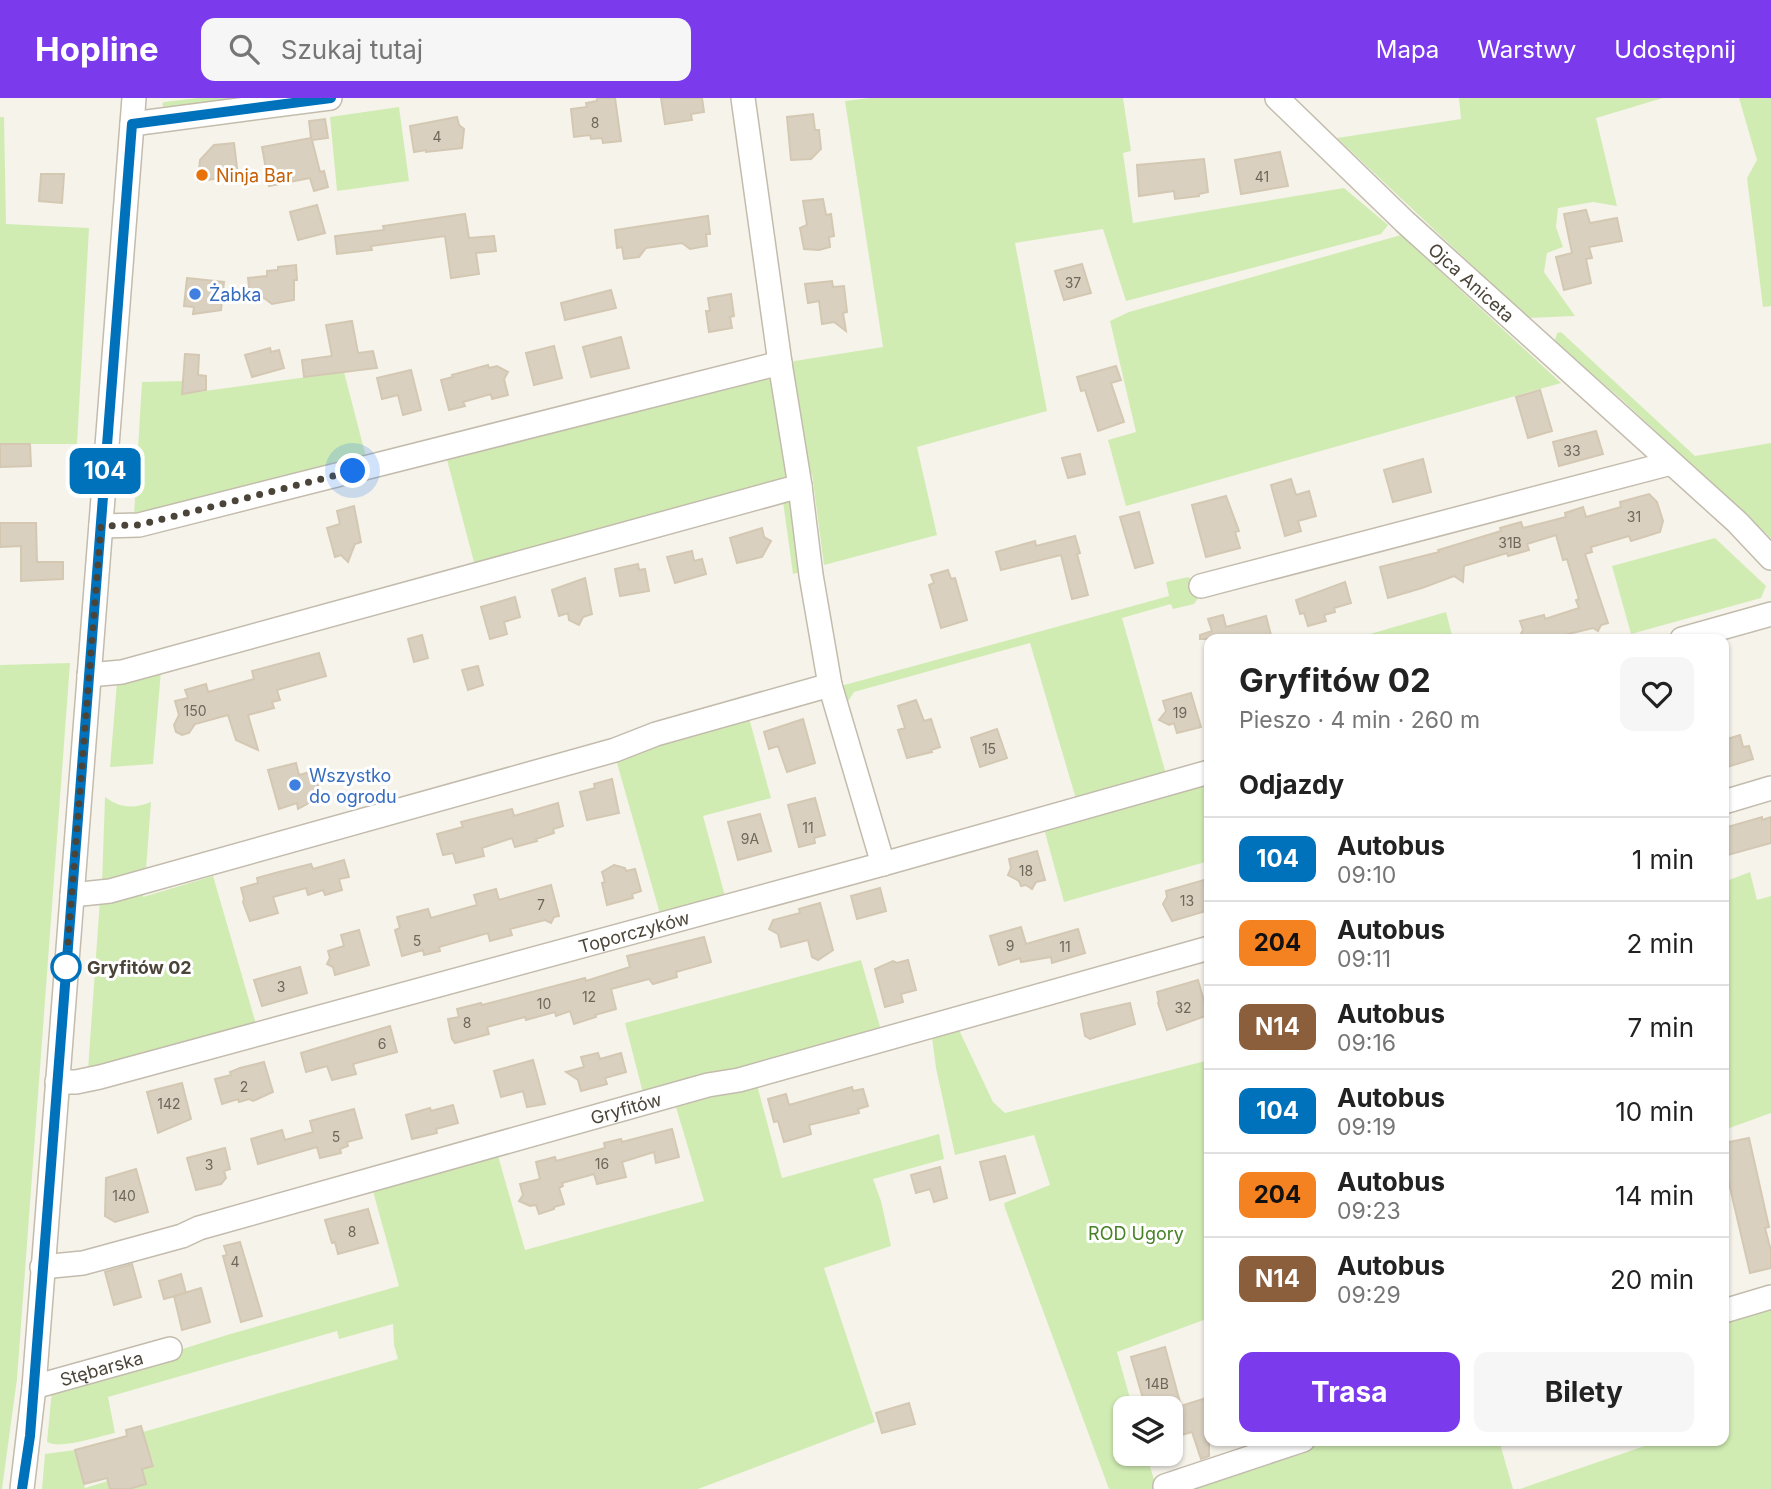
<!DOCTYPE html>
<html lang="pl">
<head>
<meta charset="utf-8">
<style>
	body { margin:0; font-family:Inter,sans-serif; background:#f6f6f6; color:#222; height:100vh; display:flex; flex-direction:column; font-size:26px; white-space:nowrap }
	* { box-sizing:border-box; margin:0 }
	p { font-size:23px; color:#767676 }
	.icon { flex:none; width:38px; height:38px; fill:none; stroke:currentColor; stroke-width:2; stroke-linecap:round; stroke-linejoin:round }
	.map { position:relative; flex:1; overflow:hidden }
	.panel { position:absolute; left:1204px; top:536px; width:525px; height:812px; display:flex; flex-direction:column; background:#fff; border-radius:14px; box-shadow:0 2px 5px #0004 }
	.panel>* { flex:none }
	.badge { padding:0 14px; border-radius:10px; font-size:24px; line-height:46px }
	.buttons { position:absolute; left:1113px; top:1298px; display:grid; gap:14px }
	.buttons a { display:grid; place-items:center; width:70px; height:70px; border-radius:14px; background:#fff; box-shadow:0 2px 5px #0004; font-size:35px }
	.you { position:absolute; width:35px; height:35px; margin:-18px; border:5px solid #fff; border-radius:50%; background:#1a73e8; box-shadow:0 0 0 10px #1a73e833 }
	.map>.badge { position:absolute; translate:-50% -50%; box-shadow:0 0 0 4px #fff }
	h2 { padding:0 35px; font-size:26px; line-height:63px }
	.round { display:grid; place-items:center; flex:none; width:74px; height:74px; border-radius:14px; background:#f6f6f6 }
	.summary { display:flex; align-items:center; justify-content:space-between; height:119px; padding:0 35px }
	h1 { font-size:33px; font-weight:700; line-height:52px }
	.button { display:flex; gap:14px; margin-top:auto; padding:14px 35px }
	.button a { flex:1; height:80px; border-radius:14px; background:#7c3aed; color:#fff; font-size:28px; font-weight:700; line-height:80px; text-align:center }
	.button a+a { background:#f6f6f6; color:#222 }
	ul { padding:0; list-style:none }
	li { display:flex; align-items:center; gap:21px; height:84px; padding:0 35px; border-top:2px solid #e0e0e0 }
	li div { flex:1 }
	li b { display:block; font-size:26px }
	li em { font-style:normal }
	li .badge { min-width:77px; font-weight:700; text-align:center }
	header { display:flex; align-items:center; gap:42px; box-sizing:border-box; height:98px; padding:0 35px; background:#7c3aed; color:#fff }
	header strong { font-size:33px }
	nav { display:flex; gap:38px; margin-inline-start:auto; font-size:24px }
	.search { width:490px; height:63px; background:#f6f6f6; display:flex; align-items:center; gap:18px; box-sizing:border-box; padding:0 24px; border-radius:14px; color:#767676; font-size:26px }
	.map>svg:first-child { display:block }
	.green { fill:#d1ecb3 }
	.building { fill:#d9d0c0; stroke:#d4c8b3; stroke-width:2 }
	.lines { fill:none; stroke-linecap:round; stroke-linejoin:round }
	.minor-casing { stroke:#c3bcad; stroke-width:26 }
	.minor { stroke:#fff; stroke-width:23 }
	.line-casing { stroke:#fff; stroke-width:16 }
	.line { stroke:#0072bc; stroke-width:10 }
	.walk { stroke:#4b4438; stroke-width:7; stroke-dasharray:0 12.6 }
	.food-dot { fill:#e8710a; stroke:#fff; stroke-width:2.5 }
	.shop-dot { fill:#3f7fe0; stroke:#fff; stroke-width:2.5 }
	.stop-dot { fill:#fff; stroke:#0072bc; stroke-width:3.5 }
	.labels { text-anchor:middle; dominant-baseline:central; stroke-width:6; stroke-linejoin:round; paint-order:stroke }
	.number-label { font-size:14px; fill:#6e675a }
	.food-label { font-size:18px; fill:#c56008; stroke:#fff; text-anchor:start }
	.street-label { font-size:18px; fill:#4b4438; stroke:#fff }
	.shop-label { font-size:18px; fill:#366cbe; stroke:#fff; text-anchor:start }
	.stop-label { font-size:18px; font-weight:bold; fill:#4b4438; stroke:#fff; text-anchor:start }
	.park-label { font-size:18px; fill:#478227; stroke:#fff }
</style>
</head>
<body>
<header>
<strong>Hopline</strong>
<div class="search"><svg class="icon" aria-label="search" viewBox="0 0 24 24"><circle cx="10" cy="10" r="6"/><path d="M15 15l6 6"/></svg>Szukaj tutaj</div>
<nav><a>Mapa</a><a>Warstwy</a><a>Udostępnij</a></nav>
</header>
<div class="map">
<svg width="1771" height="1391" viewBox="0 0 1771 1391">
	<rect width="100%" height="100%" fill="#f6f3eb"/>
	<path class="green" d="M198 0H265L166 13 162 6 164 4Z
		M870 0H1123L1131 53 1123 55 1133 125 1344 90 1388 127 1381 136 1126 203 1103 131 1015 145 1047 313 917 349 937 437 824 467 812 376 803 378 788 264 883 249 845 3Z
		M1459 0H1663L1596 20 1617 108 1593 104 1558 110 1556 129 1563 149 1547 155 1544 174 1575 218 1528 220 1337 40 1461 21Z
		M1739 0H1771V208L1763 209 1747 80 1757 62Z
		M399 9 409 83 337 93 330 19Z
		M0 19H4L6 126 89 130 77 346H0Z
		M1401 137 1561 285 1126 408 1108 342 1136 334 1110 223 1129 214Z
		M1561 234 1695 358 1771 345V440L1619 299 1558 247 1555 242 1557 235Z
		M344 274 366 359 134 418 142 284 183 283V296Z
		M767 274 776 279 790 380 475 468 446 358Z
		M782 396H792L807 472 793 476Z
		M1715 440 1766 488 1761 500 1631 536 1612 468Z
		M1188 479 1195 483 1199 499 1194 506 1173 511 1171 506 1122 520 1166 676 1076 701 1030 545 854 594 847 605H840L837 589 1169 498 1166 484Z
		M1446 514 1453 541H1371L1370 536Z
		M70 565 17 1281 2 1391H0V567Z
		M161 573 153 666 110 669 117 584Z
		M749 620 771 700 703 718 725 798 660 816 615 658Z
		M1209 680V763L1064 804 1043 727Z
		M105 699C120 710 133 711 151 704L146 772 102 785Z
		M1750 774 1757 802 1771 798V1015L1724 1032V784Z
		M213 778 256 926 88 972 100 801 144 793 143 799Z
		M861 862 882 936 728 979 726 972 643 995 625 925Z
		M959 932 993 1004 1005 1015 1209 962V1220L1117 1254 1133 1311H1125V1356H1146L1157 1391H1109L1005 1110 1004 1105 1050 1087 1034 1037 955 1057 936 970 932 939Z
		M757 987 782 1080 939 1036 944 1061 873 1081 881 1103 891 1148 824 1170 875 1324 698 1391H129L146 1386 142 1371 154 1367 143 1334 398 1261 394 1247 393 1226 339 1241 337 1233 108 1299 115 1335C99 1338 60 1352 47 1344L52 1292 227 1237 399 1188 373 1093 498 1058 525 1152 704 1103 676 1009Z
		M1771 1210V1391H1520L1662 1342H1724V1225Z
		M1331 1342H1417L1418 1345 1426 1342H1499L1513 1391H1191Z
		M75 1352 85 1390 108 1383 110 1391H42L45 1356Z"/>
	<path class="building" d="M597 0H615L621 43 603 45 602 40 591 41 590 37 574 39 571 11 587 9 586 5 597 3Z
		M661 0H702L704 14 691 16 692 22 665 26Z
		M813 16 815 32H819L821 51 811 61 791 62 787 19Z
		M457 19 459 27 464 31 462 50 426 54V52L414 54 410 28Z
		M325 21 328 40 312 42 320 74 324 73 328 89 314 93 310 80 269 88 262 49 311 40 309 23Z
		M234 45 238 78 198 83 200 62 214 47Z
		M1280 54 1288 88 1241 96 1235 62Z
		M1204 61 1208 94 1199 96V98L1175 101 1174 93 1139 98 1137 67Z
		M41 76H64L62 105 39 103Z
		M823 101 826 117 831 116 834 138 829 139 830 149 819 152 804 151 800 130 807 127 803 103Z
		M317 107 325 135 298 142 290 114Z
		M1586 112 1590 125 1617 120 1622 143 1589 149 1592 160 1586 161 1591 185 1564 192 1556 159 1572 155 1564 116Z
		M465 116 469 140 494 138 496 153 476 155 479 176 451 180 445 138 371 148 372 152 337 156 335 138 384 132 383 128Z
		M708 118 710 136H706L707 148 690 151 682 145 646 150 639 159 624 161 622 149 617 150 615 132Z
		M1082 166 1091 195 1064 202 1055 173Z
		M296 167 297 182H294V202L272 206 260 197 250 198 248 180 267 178V173L278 172V169Z
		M187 180 224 184 221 212 193 216 194 209 184 208Z
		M832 183 833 189 844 188 847 214 843 215 846 233 834 224 822 226 819 203 808 205 805 186Z
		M611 192 616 210 565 222 561 205Z
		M731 196 734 218 730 219 732 230 709 234 706 213H710L708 200Z
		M352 223 358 255 373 253 377 270 304 279 302 262 332 258 326 227Z
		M621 239 629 270 591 279 583 249Z
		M554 248 562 280 534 287 526 255Z
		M270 250 271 254 279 252 284 270 252 279 245 257Z
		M185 256 199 257 198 277 206 278V292L182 296Z
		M488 267 489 270 497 268 508 274 504 281 508 297 492 301 491 296 463 304 465 308 449 312 441 282 453 279 452 277Z
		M1116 268 1121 282 1111 285 1124 324 1098 333 1085 292 1081 293 1077 279Z
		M411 272 421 312 403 317 398 297 382 301 377 280Z
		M1540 292 1552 333 1528 340 1516 299Z
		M1596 333 1603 356 1559 368 1553 344Z
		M0 346H30L31 368 0 369Z
		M1080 356 1085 376 1068 380 1062 360Z
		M1423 361 1431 394 1393 404 1384 372Z
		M1291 381 1296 397 1309 393 1316 418 1298 423 1301 433 1285 438 1271 387Z
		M1649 396 1657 404 1663 423 1660 434 1631 443 1629 438 1591 449 1592 454 1585 456 1608 525 1601 527 1598 533 1593 530 1560 538 1561 541H1518L1523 532 1520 523 1544 517 1545 521 1579 510 1576 502 1579 501 1567 461 1563 462 1556 437 1527 446 1529 452 1508 458 1507 455 1464 468 1463 484 1454 478 1422 490 1388 500 1380 469 1439 454 1438 452 1501 433 1500 430 1521 424 1523 430 1566 419 1565 415 1583 409 1586 419 1621 409 1620 404Z
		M1226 398 1239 433 1235 434 1240 450 1206 459 1192 407Z
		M354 408 361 444 355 446 348 464 341 457 335 459 327 430 340 426 337 413Z
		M1139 414 1153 465 1135 470 1120 419Z
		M0 425H36L37 464H63V481L21 483V448L0 449Z
		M762 430 764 439 771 443 762 459 737 465 730 440Z
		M1075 438 1080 455 1077 456 1088 497 1072 501 1061 457 1001 472 996 454 1035 443 1036 448Z
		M692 453 694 463 702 461 706 476 675 485 667 459Z
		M638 466 639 472 645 471 649 493 620 498 615 471Z
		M948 472 951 481 955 480 967 522 941 530 929 487 934 485 931 477Z
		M585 480 592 516 583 519 579 527 569 522 568 515 559 518 552 492Z
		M1345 484 1351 505 1334 510 1335 514 1324 517 1326 523 1308 528 1304 515 1300 516 1296 502Z
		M515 499 520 519 504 524 507 536 490 541 481 509Z
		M1223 517 1226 529 1266 518 1272 541H1200V537L1212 533 1208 521Z
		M422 537 428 560 414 564 408 541Z
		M319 555 326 578 277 592 280 602 272 604 274 610 248 617 258 652 236 642 228 617 195 626 189 635 182 637 176 634 174 627 179 617 175 603 188 600 185 592 206 586 208 594 254 581 252 573Z
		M478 568 483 587 468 592 462 572Z
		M1191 595 1201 629 1177 635 1174 625 1169 627 1159 622 1166 613 1163 603Z
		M916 602 924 623 931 621 940 649 931 652 932 654 907 660 898 632 905 630 898 608Z
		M803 621 815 665 787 674 778 648 769 651 764 634Z
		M997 631 1007 660 980 669 971 640Z
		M1740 637 1743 649 1749 648 1753 661 1724 670V642Z
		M296 665 299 677 314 673 321 698 298 711 297 705 279 711 268 672Z
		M612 681 619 715 587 722 580 694 595 690 594 686Z
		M815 700 825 737 814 740 815 745 799 749 788 707Z
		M558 705 563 728 553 731 554 735 536 741 537 743 515 749 512 740 482 750 484 758 456 765 453 755 443 757 437 736 463 729 461 724 512 711 514 718Z
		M760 716 771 753 738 762 728 724Z
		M1762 719V722L1771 719V745L1724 758V730Z
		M1037 753 1045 782 1036 784 1032 791 1026 787 1021 788 1019 783 1008 777 1011 770 1009 761Z
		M344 762 349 779 339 781 342 792 325 797 323 792 308 797 306 790 273 799 278 815 250 823 243 804 244 801 241 790 258 785 257 780 275 775 311 766 313 771Z
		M614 767 625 770 626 773 635 771 641 793 632 796 633 800 607 807 602 785 605 784 602 774Z
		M1204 782 1209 812 1172 823 1163 806 1167 799 1166 793Z
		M551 787 559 818 554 819 551 825 545 822 510 831 512 837 490 843 488 835 439 849 440 853 424 857 423 852 402 858 395 832 400 830 397 819 428 811 431 820 477 807 474 797 496 791 499 802Z
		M880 790 886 813 857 821 851 798Z
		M820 805 833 852 818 862 812 859 808 842 781 849 778 836 769 831 773 822 800 815 799 811Z
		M1021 829 1026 846 1078 831 1085 855 1052 865 1051 859 1021 864 1020 860 999 867 990 838Z
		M359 832 369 867 335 877 333 869 327 866 330 860 328 853 344 848 341 837Z
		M704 839 711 864 676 874 677 879 653 886 649 881 611 891 616 911 595 917 596 919 574 926 570 913 556 918 555 914 526 922 525 919 487 929 489 936 455 945 452 941 448 921 459 919 457 911 481 905 482 907 585 880 586 883 630 869 627 858Z
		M908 862 916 892 901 896 903 904 885 909 875 871 893 863 897 865Z
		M300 869 307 895 262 908 254 882Z
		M1198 882 1208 917 1167 932 1158 905 1159 904 1157 894Z
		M1130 905 1135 926 1090 941 1085 938 1081 916Z
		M390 928 397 954 353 966 356 976 332 982 327 968 306 974 301 955Z
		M598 955 600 961 621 955 626 974 605 980 607 986 581 993 578 982 566 974 584 969 581 959Z
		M533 962 545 1006 527 1009 523 993 501 999 494 973Z
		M264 964 273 994 253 1003 249 1001 239 1004 238 1001 222 1006 215 981 231 977 230 974 240 970Z
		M182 985 191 1021 158 1035 147 994Z
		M852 989 853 993 863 991 868 1008 858 1011 859 1015 809 1027 811 1036 784 1044 778 1023 774 1024 768 1001 786 996 789 1007Z
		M453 1007 458 1025 436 1031 437 1035 412 1041 406 1017 430 1010 431 1013Z
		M354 1011 362 1040 347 1044 348 1048 340 1051 341 1055 320 1060 317 1049 258 1066 251 1041 282 1032 285 1042 313 1034 310 1023Z
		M672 1031 679 1059 656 1065 654 1054 622 1064 626 1079 597 1086 594 1076 562 1085 563 1088 559 1090 564 1106 554 1109V1111L539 1116 536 1107 530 1108 519 1103 523 1097 520 1086 540 1081 536 1064 555 1059 556 1063 605 1050 604 1045 621 1041 622 1044Z
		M1749 1040 1769 1129 1765 1130 1771 1153V1170L1750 1175 1724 1064V1045Z
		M225 1050 230 1071 224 1073 226 1080 221 1086 196 1092 187 1060Z
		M1005 1058 1015 1095 990 1102 980 1064Z
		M940 1069 947 1100 934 1104 930 1091 916 1095 911 1077Z
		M136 1071 148 1114 115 1124 105 1118 106 1080Z
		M368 1111 378 1145 338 1156 335 1144 332 1145 325 1122Z
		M240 1144 262 1218 241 1224 223 1158 227 1157 224 1148Z
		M132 1166 141 1199 114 1207 105 1174Z
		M181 1176 186 1195 164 1201 159 1183Z
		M201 1190 210 1224 182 1232 174 1198Z
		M1165 1249 1181 1308 1209 1299V1358L1201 1361 1192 1334 1171 1340V1312L1174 1311H1146L1131 1259Z
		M909 1305 915 1326 882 1335 876 1315Z
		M141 1328 153 1368 142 1371 146 1386 129 1391H110L107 1380 84 1386 75 1352 127 1338 126 1332Z"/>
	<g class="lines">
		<g class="minor-casing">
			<g id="minor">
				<path d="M743 0 780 265 800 388 811 477 830 587 883 766"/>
				<path id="s1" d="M1277 0 1405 124 1737 424 1771 460"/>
				<path d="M132 26 330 0"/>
				<path d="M101 428 139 427 780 265"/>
				<path d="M1201 488 1671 365"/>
				<path d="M1682 541 1771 516"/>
				<path d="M89 577 122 574 800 388"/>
				<path d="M1724 704 1771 690"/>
				<path d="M72 797 110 793 615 652 656 636 830 587"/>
				<path id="s2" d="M57 984H76L100 979 883 766 1209 674"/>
				<path id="s3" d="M42 1169 83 1165 182 1138 199 1130 708 987 739 982 1209 850"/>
				<path d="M1724 1213 1771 1199"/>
				<path id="s4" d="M34 1289 170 1251"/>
				<path d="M1165 1388 1303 1342"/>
				<path d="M22 1391 34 1289 134 0"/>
			</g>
		</g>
		<use href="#minor" class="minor"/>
	</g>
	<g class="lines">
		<g class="line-casing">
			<path id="line" d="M22 1391 30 1338 38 1234 132 26 331 0"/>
		</g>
		<use href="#line" class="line"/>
		<path class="walk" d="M66 869 101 428 139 427 353 373"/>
	</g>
	<circle class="food-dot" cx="202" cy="77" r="7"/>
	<g class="shop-dot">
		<circle cx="195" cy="196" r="7"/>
		<circle cx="295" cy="687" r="7"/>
	</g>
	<circle class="stop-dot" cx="66" cy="869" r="14"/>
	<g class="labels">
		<g class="number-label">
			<text x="595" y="24">8</text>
			<text x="437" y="38">4</text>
			<text x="1262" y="78">41</text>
			<text x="1073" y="184">37</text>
			<text x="1572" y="352">33</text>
			<text x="1634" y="418">31</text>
			<text x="1510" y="444">31B</text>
			<text x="195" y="612">150</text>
			<text x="1180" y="614">19</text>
			<text x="989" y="650">15</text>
			<text x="808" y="729">11</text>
			<text x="750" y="740">9A</text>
			<text x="1026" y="772">18</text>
			<text x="1187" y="802">13</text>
			<text x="541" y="806">7</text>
			<text x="417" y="842">5</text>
			<text x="1010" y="847">9</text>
			<text x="1065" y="848">11</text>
			<text x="281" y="888">3</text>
			<text x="589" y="898">12</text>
			<text x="544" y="905">10</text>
			<text x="1183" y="909">32</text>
			<text x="467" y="924">8</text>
			<text x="382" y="945">6</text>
			<text x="244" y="988">2</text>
			<text x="169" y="1005">142</text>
			<text x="336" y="1038">5</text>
			<text x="602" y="1065">16</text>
			<text x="209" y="1066">3</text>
			<text x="124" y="1097">140</text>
			<text x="352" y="1133">8</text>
			<text x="235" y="1163">4</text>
			<text x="1157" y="1285">14B</text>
		</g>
		<g class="food-label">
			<text x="216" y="77">Ninja Bar</text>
		</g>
		<g class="street-label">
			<text stroke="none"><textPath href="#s1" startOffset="268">Ojca Aniceta</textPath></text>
			<text stroke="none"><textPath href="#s2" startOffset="597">Toporczyków</textPath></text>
			<text stroke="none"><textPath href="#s3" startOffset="606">Gryfitów</textPath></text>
			<text stroke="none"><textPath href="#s4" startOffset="70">Stębarska</textPath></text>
		</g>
		<g class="shop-label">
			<text x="209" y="196">Żabka</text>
			<text x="309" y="677">Wszystko<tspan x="309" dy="21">do ogrodu</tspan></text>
		</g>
		<g class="stop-label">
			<text x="87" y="869">Gryfitów 02</text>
		</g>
		<g class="park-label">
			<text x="1136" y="1135">ROD Ugory</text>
		</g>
	</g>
</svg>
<div class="buttons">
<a><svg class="icon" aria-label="layers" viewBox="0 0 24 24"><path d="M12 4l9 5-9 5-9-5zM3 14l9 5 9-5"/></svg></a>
</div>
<div class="you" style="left:353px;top:373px"></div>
<b class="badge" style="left:105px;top:373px;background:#0072bc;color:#fff">104</b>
<section class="panel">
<div class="summary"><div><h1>Gryfitów 02</h1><p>Pieszo · 4 min · 260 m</p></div><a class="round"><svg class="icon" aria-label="heart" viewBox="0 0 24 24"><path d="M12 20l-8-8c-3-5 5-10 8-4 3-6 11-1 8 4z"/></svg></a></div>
<h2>Odjazdy</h2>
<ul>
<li><span class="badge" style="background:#0072bc;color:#fff">104</span><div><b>Autobus</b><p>09:10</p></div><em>1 min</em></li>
<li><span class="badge" style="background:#f58220;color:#111">204</span><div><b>Autobus</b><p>09:11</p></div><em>2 min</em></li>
<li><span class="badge" style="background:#8b5e3c;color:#fff">N14</span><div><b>Autobus</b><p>09:16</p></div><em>7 min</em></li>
<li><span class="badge" style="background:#0072bc;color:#fff">104</span><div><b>Autobus</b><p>09:19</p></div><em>10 min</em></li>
<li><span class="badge" style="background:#f58220;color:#111">204</span><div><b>Autobus</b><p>09:23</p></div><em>14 min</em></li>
<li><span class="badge" style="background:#8b5e3c;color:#fff">N14</span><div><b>Autobus</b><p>09:29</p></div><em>20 min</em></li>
</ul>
<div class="button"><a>Trasa</a><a>Bilety</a></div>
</section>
</div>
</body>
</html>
